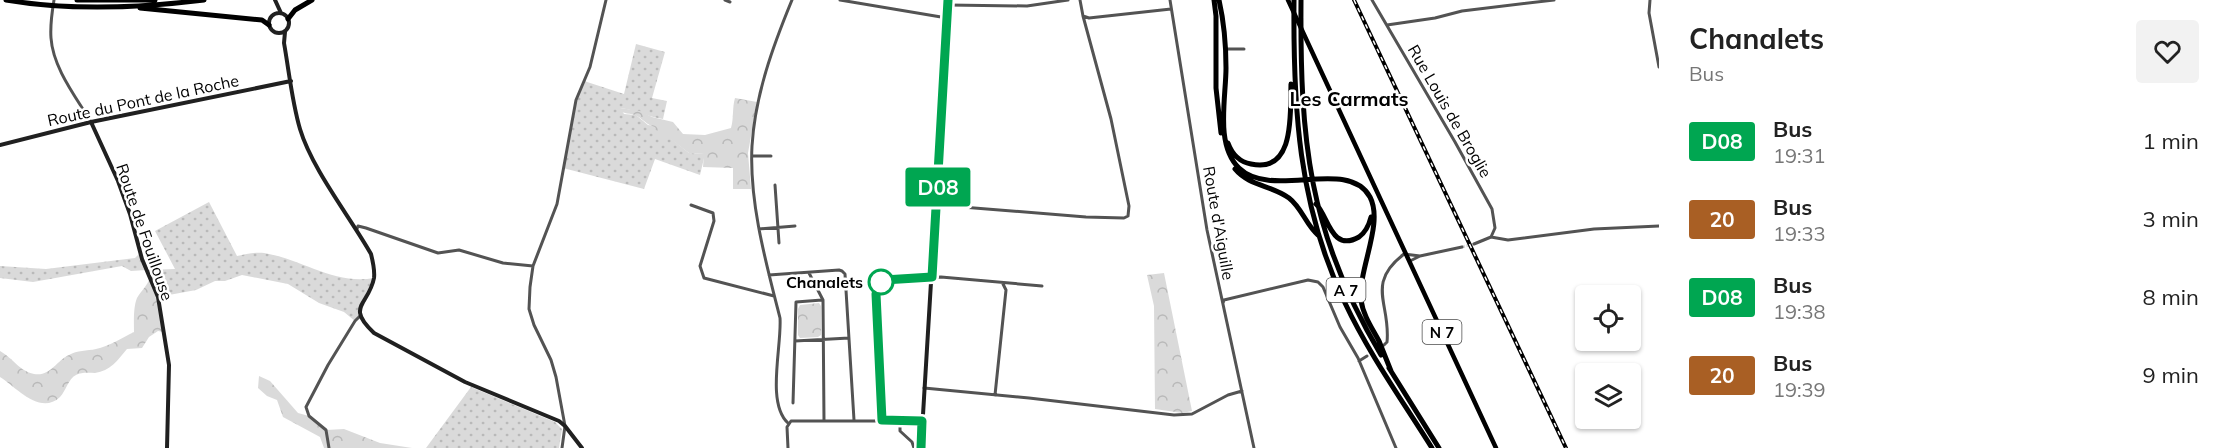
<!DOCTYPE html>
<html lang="fr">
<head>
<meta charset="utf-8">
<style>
	body { margin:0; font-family:Mulish,sans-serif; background:#f2f2f2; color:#222; height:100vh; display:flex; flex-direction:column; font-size:22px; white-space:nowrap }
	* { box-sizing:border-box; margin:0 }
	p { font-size:20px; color:#767676 }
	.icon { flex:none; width:33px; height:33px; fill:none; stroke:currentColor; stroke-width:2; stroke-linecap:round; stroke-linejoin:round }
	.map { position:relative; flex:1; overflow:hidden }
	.sheet { display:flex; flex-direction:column; background:#fff; width:570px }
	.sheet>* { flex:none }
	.badge { padding:0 12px; border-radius:4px; font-size:21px; line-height:39px }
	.tools { position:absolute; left:1575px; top:285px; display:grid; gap:12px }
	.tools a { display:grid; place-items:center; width:66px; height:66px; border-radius:6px; background:#fff; box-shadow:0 2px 4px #0004; font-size:30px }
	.map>.badge { position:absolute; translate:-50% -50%; box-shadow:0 0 0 3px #fff }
	.round { display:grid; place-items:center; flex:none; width:63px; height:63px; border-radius:6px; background:#f2f2f2 }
	.headline { display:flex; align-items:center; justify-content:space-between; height:102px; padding:0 30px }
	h1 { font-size:28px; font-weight:700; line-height:45px }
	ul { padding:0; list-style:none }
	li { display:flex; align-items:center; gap:18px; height:78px; padding:0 30px }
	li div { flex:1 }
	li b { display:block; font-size:22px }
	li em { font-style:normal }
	li .badge { min-width:66px; font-weight:700; text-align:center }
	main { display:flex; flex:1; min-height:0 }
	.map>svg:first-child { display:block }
	.grass { fill:url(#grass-dots) }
	.forest { fill:url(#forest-crowns) }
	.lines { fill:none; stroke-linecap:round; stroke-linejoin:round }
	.street-tunnel { stroke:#d9d9d9; stroke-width:3; stroke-dasharray:3 1.5; stroke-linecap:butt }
	.street { stroke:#535353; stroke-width:3 }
	.secondary { stroke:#202020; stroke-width:4 }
	.primary { stroke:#000; stroke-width:4.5 }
	.highway { stroke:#000; stroke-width:5 }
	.rail-casing { stroke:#000; stroke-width:4 }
	.rail { stroke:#fff; stroke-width:1.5; stroke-dasharray:4.5; stroke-linecap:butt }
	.line-casing { stroke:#fff; stroke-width:14 }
	.line { stroke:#00a651; stroke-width:9 }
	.stop-dot { fill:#fff; stroke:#00a651; stroke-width:3 }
	.labels { text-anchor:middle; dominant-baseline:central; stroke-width:5; stroke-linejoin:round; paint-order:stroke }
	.shield { fill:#fff; stroke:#4c4c4c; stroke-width:1.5 }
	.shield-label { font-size:15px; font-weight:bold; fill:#000 }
	.street-label { font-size:16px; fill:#000; stroke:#fff }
	.stop-label { font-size:16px; font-weight:bold; fill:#000; stroke:#fff; text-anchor:end }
	.quarter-label { font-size:20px; font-weight:bold; fill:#000; stroke:#fff }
</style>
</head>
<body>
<main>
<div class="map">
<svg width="1659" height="448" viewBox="0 0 1659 448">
	<defs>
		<pattern id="grass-dots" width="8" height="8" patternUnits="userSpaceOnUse" patternTransform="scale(1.5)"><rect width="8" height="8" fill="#dadada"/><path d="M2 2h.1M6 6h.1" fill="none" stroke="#b9b9b9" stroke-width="1.8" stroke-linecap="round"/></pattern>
		<pattern id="forest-crowns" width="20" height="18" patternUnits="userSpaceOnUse" patternTransform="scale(1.5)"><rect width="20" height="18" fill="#dadada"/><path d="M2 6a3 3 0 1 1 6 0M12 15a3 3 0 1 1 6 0" fill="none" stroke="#b9b9b9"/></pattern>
	</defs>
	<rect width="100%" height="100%" fill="#fff"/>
	<path class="grass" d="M636 44 665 52 652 98 667 101 663 119C648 117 637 110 620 108L624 114 636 115 648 125 655 126 689 153 705 154 700 175 655 159 644 189 563 168 576 100 584 81 624 94Z
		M209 202 237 256C248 254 258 251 269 254 304 261 337 285 374 278L363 299 360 316 355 321 344 312 319 303 288 284 242 275 225 281H215L196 290 158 297 146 270 131 271 122 266 33 282 0 278V266L46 269 135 258 140 253 147 270 175 269 155 231Z
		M471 387 555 422 562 429 559 448H426Z"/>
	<path class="forest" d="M735 98 757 102 748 153 751 189H733V168L703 167 704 154 689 153 669 138 660 137 655 127C647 125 644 120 637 116 631 113 623 114 617 110L620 108 640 111 652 117 673 122 683 134 705 135 731 128C734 118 732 108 735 98Z
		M1164 273 1192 411 1182 413 1155 409 1154 306 1147 275Z
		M150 278 158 297 163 332 158 331 149 337 142 348 127 349C118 360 110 371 95 373 88 373 82 372 76 375 68 379 66 391 60 397 40 416 16 387 0 377V351C13 358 19 371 34 374 50 377 56 361 69 355 77 350 87 351 96 349 109 346 122 338 134 332 134 323 133 308 137 298 141 291 147 286 150 278Z
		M819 303 821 306V335L818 337 800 338 798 335V309L800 305Z
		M259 376 270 381 298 413 309 416 326 430 344 429 380 443 412 448H324L320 437 283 417 277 400 267 396 258 388Z"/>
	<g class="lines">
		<path class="street-tunnel" d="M1462 247 1474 244"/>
		<path class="street" d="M54 0C52 12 50 25 51 38 53 68 76 97 91 122
			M725 0 730 2
			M840 0 947 18
			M1080 0 1083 16 1089 18 1171 9
			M1170 0 1207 230 1254 448
			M1372 0 1455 142 1492 209 1495 228 1491 237
			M1650 0 1649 13 1659 67
			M948 5 1027 6 1068 0
			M1387 25 1435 18 1462 11 1554 0
			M1226 49H1244
			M752 156H771
			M775 185 779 243
			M691 205 713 213 714 221 700 266 704 278 774 296
			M937 205 1086 217 1124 218 1128 216 1129 206 1111 119 1083 16
			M357 229 358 226 366 228 438 253 459 250 503 263 533 266
			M759 229 795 226
			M1474 244 1491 237 1508 240 1594 229 1659 226
			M1410 261 1420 256 1462 247
			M809 273 823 300 824 421
			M769 275 839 270 842 271 845 274 854 420
			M1223 303 1224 300 1308 280 1318 282 1323 287 1340 327 1358 358 1396 448
			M795 341 849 338
			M1384 345 1387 342C1391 304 1365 284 1404 254L1420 256
			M1359 361 1367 356
			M924 388 1029 398 1174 415 1192 414 1228 395 1242 391
			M995 395 1006 290 1003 284
			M793 403 796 302 822 300
			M882 420 876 294C876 285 880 281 888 279L941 277 1042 286
			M900 420V431L912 442 914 448
			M788 423C766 403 782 346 780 318 766 263 749 202 752 146 755 95 773 46 792 0
			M329 448 326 430 309 416 306 407 328 365 355 321 360 316
			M562 448 565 426 556 377 551 360 534 325 529 309 530 287 533 266 557 204 576 100 590 67 606 0
			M788 448 787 427 791 421H922"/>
		<path class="secondary" d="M275 0 281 13
			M269 23a10 10 0 1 1 20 0a10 10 0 1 1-20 0Z
			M285 32 284 43C289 71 292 102 300 129 312 169 350 217 371 254 373 262 375 270 374 278 369 305 345 306 374 333L465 382 559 421 565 426 582 448
			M91 122 118 181 130 214 142 259 158 297 169 365 167 448
			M0 145 91 122 291 81
			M921 448 948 0"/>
		<path class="primary" d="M1288 0 1496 448"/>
		<path class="highway" d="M6 0C71 11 139 8 204 0
			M77 0H155
			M1214 0 1216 16V88L1221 133
			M1219 0C1224 22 1226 45 1226 68 1226 98 1215 145 1239 168 1272 200 1348 157 1370 197 1384 224 1358 269 1361 300 1363 315 1372 328 1379 341 1383 351 1387 361 1391 371
			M1294 0C1293 107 1298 205 1345 303 1369 354 1402 400 1432 448
			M1301 0C1300 140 1308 232 1381 355
			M140 8 262 20 269 25
			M288 19 295 10 312 0
			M1228 143C1232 154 1240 162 1251 164 1296 174 1290 111 1291 84
			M1235 169C1249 186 1271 185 1289 198 1302 208 1306 225 1318 235
			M1316 204C1328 215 1331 253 1359 237 1366 232 1369 225 1371 217
			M1389 368 1439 448"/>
		<g class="rail-casing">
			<path id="rail" d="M1354 0 1566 448"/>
		</g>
		<use href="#rail" class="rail"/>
	</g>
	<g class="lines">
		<g class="line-casing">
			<path id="line" d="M921 448 922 421 882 420 876 294 879 284 884 280 932 277 948 0"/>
		</g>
		<use href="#line" class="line"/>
	</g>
	<circle class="stop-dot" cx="881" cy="282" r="12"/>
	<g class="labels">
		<g class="shield">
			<rect x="1326.5" y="278" width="39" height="24" rx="4.5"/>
			<rect x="1422.5" y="320" width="39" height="24" rx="4.5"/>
		</g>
		<g class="shield-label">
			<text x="1346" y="290">A 7</text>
			<text x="1442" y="332">N 7</text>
		</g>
		<g class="street-label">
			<text transform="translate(143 100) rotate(-12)">Route du Pont de la Roche</text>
			<text transform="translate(1450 111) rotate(60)">Rue Louis de Broglie</text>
			<text transform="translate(1219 223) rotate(80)">Route d'Aiguille</text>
			<text transform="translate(145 232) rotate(71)">Route de Fouillouse</text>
		</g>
		<g class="stop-label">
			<text x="863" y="282">Chanalets</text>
		</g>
		<g class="quarter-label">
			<text x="1349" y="98">Les Carmats</text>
		</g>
	</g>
</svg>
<div class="tools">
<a><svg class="icon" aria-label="locate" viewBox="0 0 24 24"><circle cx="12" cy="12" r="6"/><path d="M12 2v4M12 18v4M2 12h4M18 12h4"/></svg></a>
<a><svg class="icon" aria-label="layers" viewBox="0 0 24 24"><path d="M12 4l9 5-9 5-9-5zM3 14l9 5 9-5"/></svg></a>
</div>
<b class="badge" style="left:938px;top:187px;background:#00a651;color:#fff">D08</b>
</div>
<section class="sheet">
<div class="headline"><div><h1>Chanalets</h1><p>Bus</p></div><a class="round"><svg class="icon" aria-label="heart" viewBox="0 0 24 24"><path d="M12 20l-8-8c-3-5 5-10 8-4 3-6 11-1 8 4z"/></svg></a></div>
<ul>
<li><span class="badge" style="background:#00a651;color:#fff">D08</span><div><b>Bus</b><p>19:31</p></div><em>1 min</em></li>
<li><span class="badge" style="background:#a95f24;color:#fff">20</span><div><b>Bus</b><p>19:33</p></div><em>3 min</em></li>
<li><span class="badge" style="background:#00a651;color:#fff">D08</span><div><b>Bus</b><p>19:38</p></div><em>8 min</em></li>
<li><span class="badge" style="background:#a95f24;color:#fff">20</span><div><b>Bus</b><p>19:39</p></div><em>9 min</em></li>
</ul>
</section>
</main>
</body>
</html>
